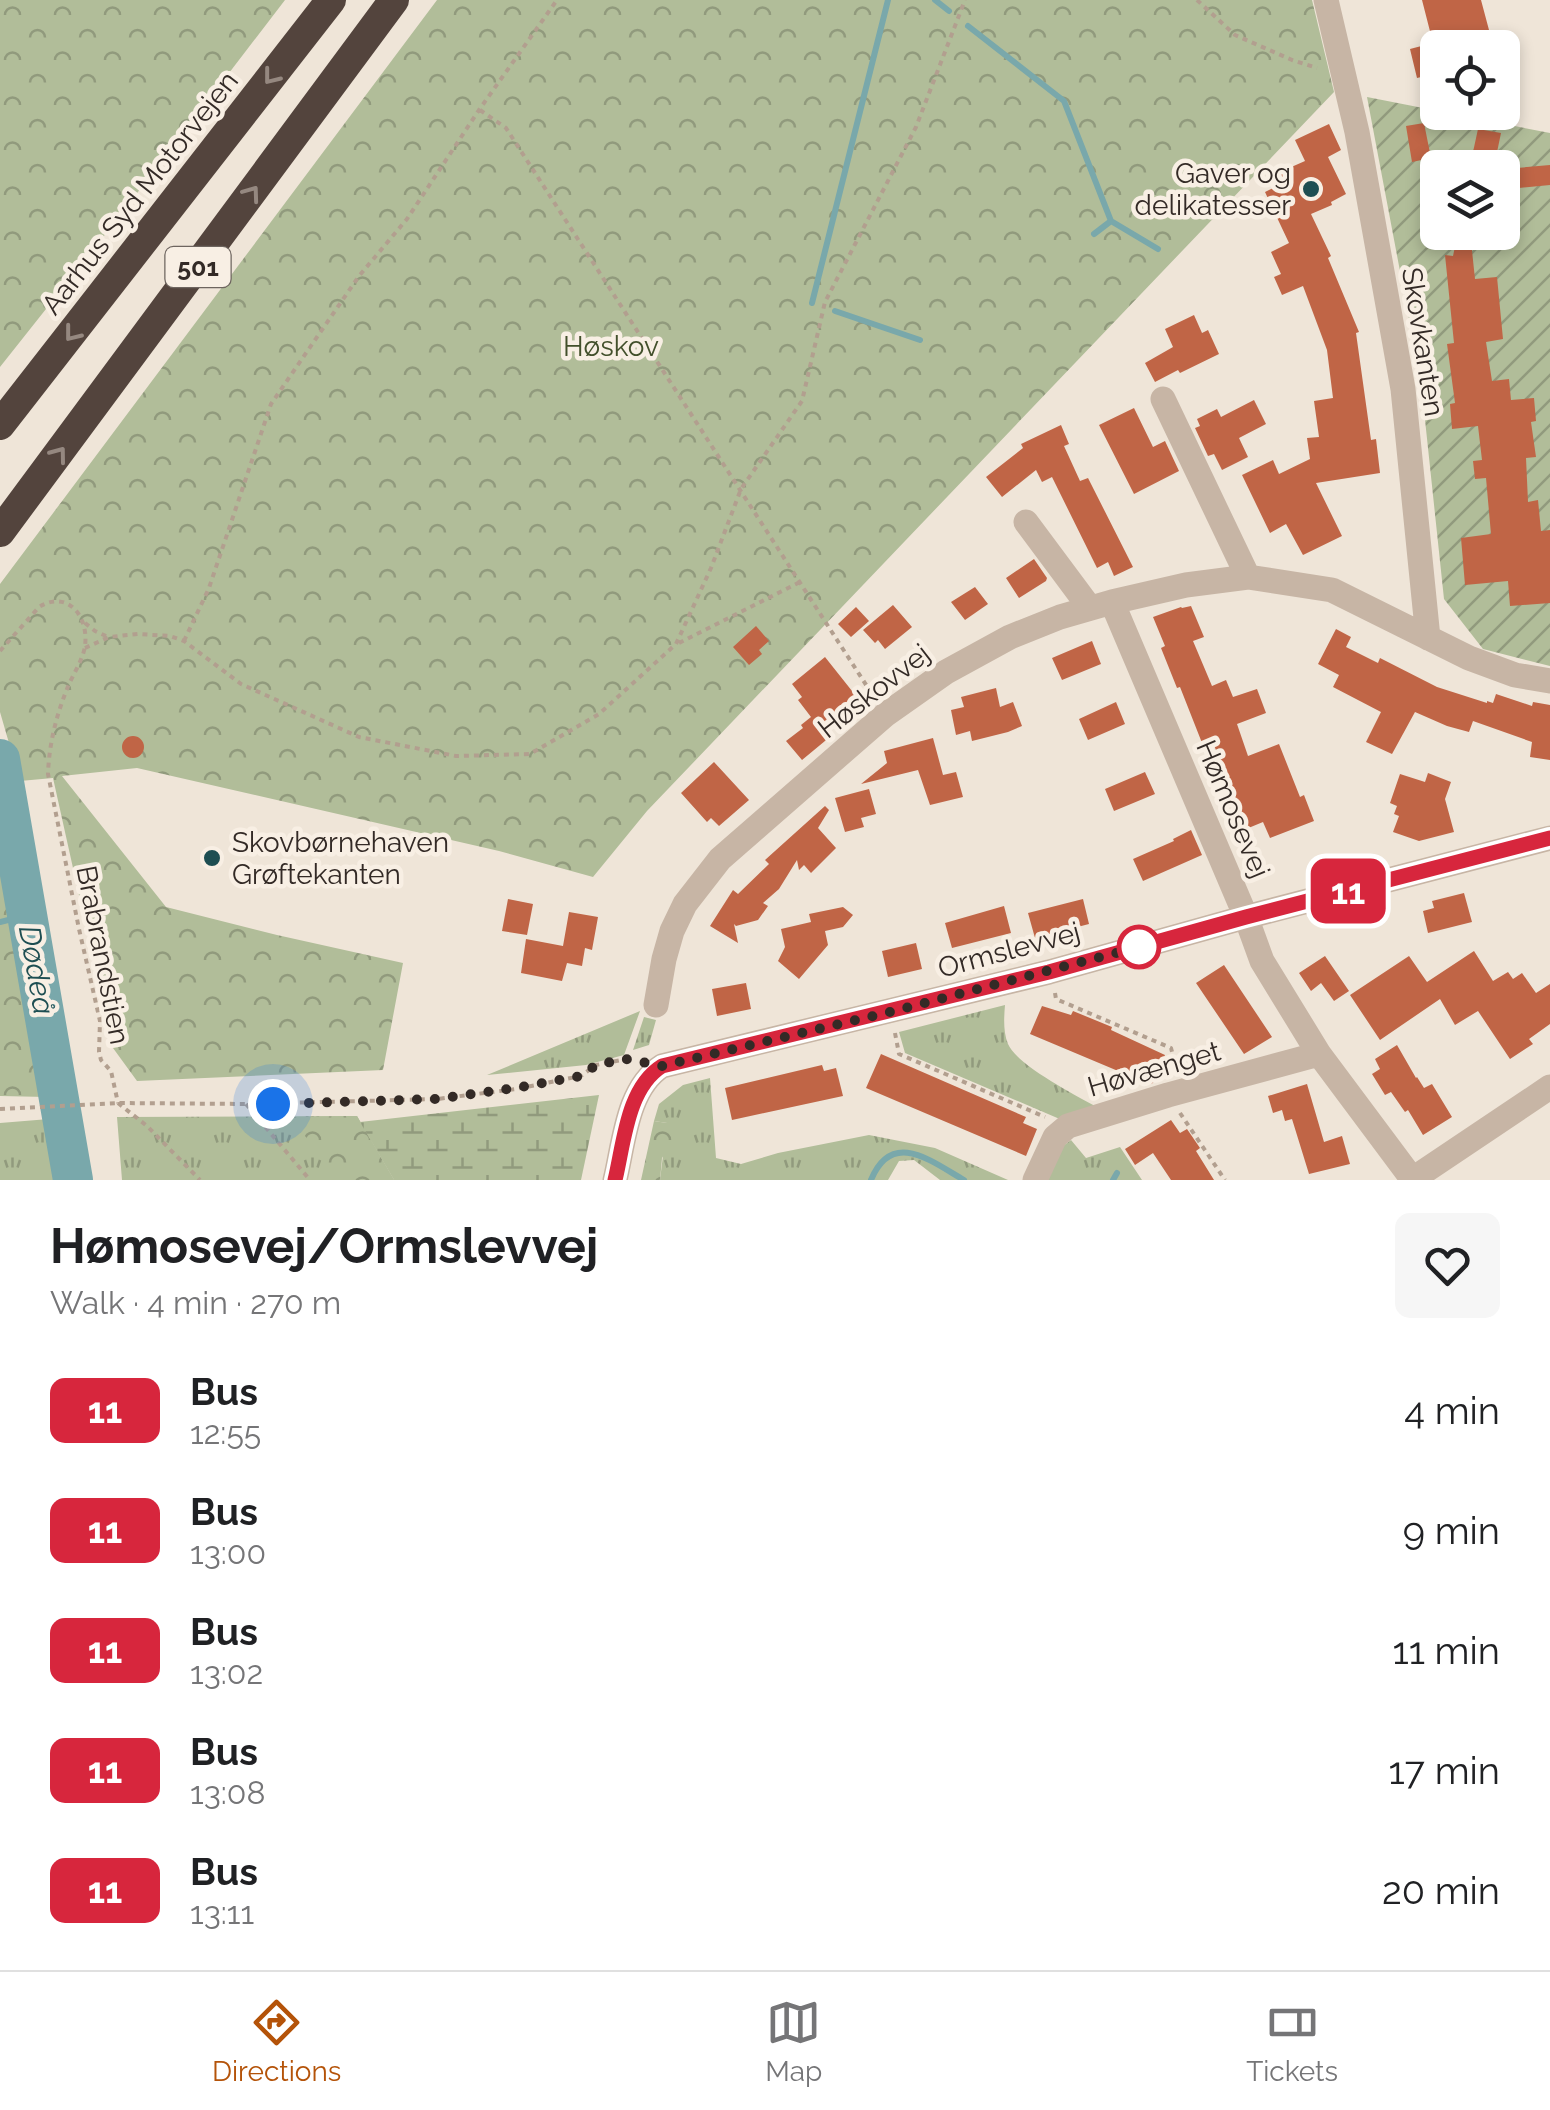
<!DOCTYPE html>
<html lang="en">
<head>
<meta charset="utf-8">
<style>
	body { margin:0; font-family:Raleway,sans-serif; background:#f6f6f6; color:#202124; height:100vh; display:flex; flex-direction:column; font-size:38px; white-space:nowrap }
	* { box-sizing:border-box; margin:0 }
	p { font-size:32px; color:#757577 }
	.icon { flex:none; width:55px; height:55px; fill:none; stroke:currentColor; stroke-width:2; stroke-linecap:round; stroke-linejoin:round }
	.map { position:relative; height:1180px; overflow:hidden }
	.sheet { display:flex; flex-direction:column; background:#fff; flex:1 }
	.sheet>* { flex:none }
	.badge { padding:0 20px; border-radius:15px; font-size:35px; line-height:65px }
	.buttons { position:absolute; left:1420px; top:30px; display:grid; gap:20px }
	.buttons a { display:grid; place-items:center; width:100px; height:100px; border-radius:15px; background:#fff; box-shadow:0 5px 15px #0003; font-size:50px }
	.you { position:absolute; width:50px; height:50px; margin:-25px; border:8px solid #fff; border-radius:50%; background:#1a73e8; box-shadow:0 0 0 15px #1a73e833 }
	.map>.badge { position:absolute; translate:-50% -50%; box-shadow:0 0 0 5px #fff }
	.round { display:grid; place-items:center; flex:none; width:105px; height:105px; border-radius:15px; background:#f6f6f6 }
	.head { display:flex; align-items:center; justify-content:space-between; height:170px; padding:0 50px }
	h1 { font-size:48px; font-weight:700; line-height:75px }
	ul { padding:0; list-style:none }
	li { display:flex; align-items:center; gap:30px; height:120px; padding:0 50px }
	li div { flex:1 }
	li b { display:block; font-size:38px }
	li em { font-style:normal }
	li .badge { min-width:110px; font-weight:700; text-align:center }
	.menu { display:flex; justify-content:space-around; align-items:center; height:140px; border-top:2px solid #e0e0e0; background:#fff; font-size:28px; color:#757577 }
	.menu a { display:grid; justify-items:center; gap:5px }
	.menu .selected { color:#b45309 }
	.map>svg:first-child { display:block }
	.grass { fill:url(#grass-tufts) }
	.forest { fill:url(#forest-crowns) }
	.wetland { fill:url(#wetland-marsh) }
	.garden { fill:url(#garden-furrows); fill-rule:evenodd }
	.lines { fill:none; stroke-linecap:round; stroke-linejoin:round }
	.stream { stroke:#79a8ab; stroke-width:6 }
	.river { stroke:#79a8ab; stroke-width:40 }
	.building { fill:#c06546 }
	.path { stroke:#b29f8f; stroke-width:4; stroke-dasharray:5 5; stroke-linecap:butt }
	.minor { stroke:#c7b5a5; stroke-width:25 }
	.highway { stroke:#53443d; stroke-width:30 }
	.oneway { stroke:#958880 }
	.line-casing { stroke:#fff; stroke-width:22 }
	.line { stroke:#d7263d; stroke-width:15 }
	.walk { stroke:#332a26; stroke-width:10; stroke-dasharray:0 18 }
	.poi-dot { fill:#1e4e52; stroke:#f8efe4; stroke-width:4 }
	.stop-dot { fill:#fff; stroke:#d7263d; stroke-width:5 }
	.labels { text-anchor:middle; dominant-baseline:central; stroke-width:9; stroke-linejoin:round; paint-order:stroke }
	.shield { fill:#f8efe4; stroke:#6e655f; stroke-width:2.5 }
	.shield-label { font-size:25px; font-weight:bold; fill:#332a26 }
	.poi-label { font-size:28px; fill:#332a26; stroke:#f8efe4; text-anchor:end }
	.street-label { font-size:28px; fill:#332a26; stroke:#f8efe4 }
	.park-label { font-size:28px; fill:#42502b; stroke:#f8efe4 }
	.water-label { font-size:30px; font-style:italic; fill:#1e4e52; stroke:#f8efe4 }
</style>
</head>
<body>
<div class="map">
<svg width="1550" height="1180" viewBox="0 0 1550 1180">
	<defs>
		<pattern id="grass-tufts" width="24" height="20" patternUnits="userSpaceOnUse" patternTransform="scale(2.5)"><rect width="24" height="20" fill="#b1bd99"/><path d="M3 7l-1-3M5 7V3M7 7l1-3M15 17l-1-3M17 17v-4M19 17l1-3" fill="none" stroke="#919a7d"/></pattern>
		<pattern id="forest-crowns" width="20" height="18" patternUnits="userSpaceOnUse" patternTransform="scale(2.5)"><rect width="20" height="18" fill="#b1bd99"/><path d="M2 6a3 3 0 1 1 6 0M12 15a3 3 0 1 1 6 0" fill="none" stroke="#919a7d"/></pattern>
		<pattern id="wetland-marsh" width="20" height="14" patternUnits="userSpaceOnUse" patternTransform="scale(2.5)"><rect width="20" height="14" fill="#b1bd99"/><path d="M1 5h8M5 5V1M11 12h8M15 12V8" fill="none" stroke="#919a7d"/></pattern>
		<pattern id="garden-furrows" width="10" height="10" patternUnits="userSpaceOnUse" patternTransform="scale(2.5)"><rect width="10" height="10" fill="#b1bd99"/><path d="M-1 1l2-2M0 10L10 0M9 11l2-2" fill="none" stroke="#919a7d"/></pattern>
	</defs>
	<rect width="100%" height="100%" fill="#efe5d8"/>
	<path class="grass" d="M1005 1005C1004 1017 1003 1032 1008 1044 1017 1065 1075 1095 1097 1107L1062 1120 905 1053 899 1032Z
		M640 1011 624 1055 586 1065 487 1075Z
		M644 1017 656 1020 649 1045 633 1050Z
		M710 1078 716 1158 741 1164 778 1153 869 1135 935 1148 1008 1180H940L914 1160 899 1161 888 1180H660L667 1123 654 1121 659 1104 683 1085Z
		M357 1116 394 1180H122L117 1117Z
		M49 1119 74 1180H0V1123Z
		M1071 1140 1086 1158 1120 1147 1142 1180H1047L1063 1146Z"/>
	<path class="forest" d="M0 0H285L115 222 0 367Z
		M437 0H1312L1334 92 647 811 593 877 499 851 137 768 62 776 166 907 277 935 403 963 383 1070 137 1081 113 1048 53 778 20 781 0 712V584Z
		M0 844 47 1097 0 1096Z
		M357 1116 394 1180H342L289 1117Z
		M654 1121 667 1123 678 1134 662 1158 660 1180H641Z"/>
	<path class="wetland" d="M599 1095 581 1180H394L360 1122Z"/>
	<path class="garden" d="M1367 97 1550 133V666L1483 649 1444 599 1421 382ZM1438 168H1502V232H1438Z"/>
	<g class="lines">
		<path class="stream" d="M935 0 949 11
			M968 26 1064 101 1111 221 1158 249
			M1094 234 1111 221
			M812 303 888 0
			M835 311 920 340
			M0 922 28 915
			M871 1180C892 1129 931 1161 964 1180
			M1113 1180 1117 1173"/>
		<path class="river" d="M0 759 73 1180"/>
	</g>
	<path class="building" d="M1422 0H1481L1489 30 1478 32 1482 48H1438V73L1417 78 1410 49 1433 43Z
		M1424 123 1431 158 1412 162 1406 126Z
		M1329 124 1341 150 1328 157 1346 194 1331 202 1332 205 1311 214 1331 256 1328 258 1359 332 1356 333 1371 440 1376 439 1380 473 1316 483 1342 536 1303 555 1286 524 1270 533 1242 475 1273 460 1279 474 1310 459 1307 438 1319 437 1314 401 1333 398 1327 350 1303 286 1282 295 1274 277 1281 274 1271 252 1289 243 1265 192 1285 182 1280 172 1305 161 1295 140Z
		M1478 129 1501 133 1496 157 1473 152Z
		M1550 165V185L1519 188 1517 168Z
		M1458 232H1470L1475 279 1497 277 1503 339 1486 342 1492 381 1509 379 1511 400 1534 398 1536 421 1531 422 1536 457 1526 458 1528 502 1538 500 1541 531 1550 530V603L1510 606 1508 581 1465 585 1461 538 1491 534 1486 478 1475 479 1473 461 1482 460 1478 426 1452 429 1450 404 1455 403 1447 344 1454 343 1445 255 1453 256Z
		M1194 315 1202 333 1208 330 1219 354 1180 373 1178 370 1155 382 1145 363 1173 347 1165 329Z
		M1254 400 1266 424 1239 438 1248 457 1222 470 1214 454 1208 456 1195 428 1200 426 1197 419 1217 409 1221 417Z
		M1134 408 1153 447 1165 441 1179 471 1134 494 1099 425Z
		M1061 425 1069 444 1064 446 1080 481 1088 478 1133 567 1114 576 1108 562 1097 568 1052 477 1042 482 1036 470 1002 497 986 477 1023 448 1021 444Z
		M1034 559 1047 578 1046 581 1019 598 1006 578Z
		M975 587 988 604 965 620 951 602Z
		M893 605 912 627 885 649 878 640 875 643 863 630Z
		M1191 606 1204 637 1193 641 1212 686 1226 680 1233 697 1257 689 1266 713 1237 724 1248 756 1279 744 1300 797 1304 795 1314 821 1270 838 1263 822 1246 829 1214 745 1204 748 1180 687 1177 688 1161 648 1165 646 1153 617 1181 607 1182 608Z
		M856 607 869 621 851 637 838 624Z
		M756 626 769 641 759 650 762 654 749 665 733 647Z
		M1336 629 1351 637 1346 647 1378 663 1380 658 1437 687 1487 703V701L1493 703 1496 694 1532 706 1533 702 1550 705V760L1530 757 1532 742 1473 721 1469 732 1447 726 1415 712 1392 754 1366 742 1381 712 1333 687 1339 675 1318 664Z
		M1092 641 1101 664 1062 680 1052 658Z
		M825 657 856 696 821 724 831 736 802 760 786 741 803 728 801 725 811 717 798 700 802 697 792 684Z
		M996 688 1000 707 1013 702 1022 726 1008 732 972 741 970 731 956 735 951 710 964 707 961 697Z
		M1116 702 1125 724 1088 740 1079 719Z
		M122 747a11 11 0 1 1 22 0a11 11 0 1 1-22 0Z
		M933 738 943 775 956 772 963 797 930 805 918 770 861 784 887 763 884 751Z
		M714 762 749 800 719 826 711 818 707 822 681 793Z
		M1145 772 1155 794 1114 811 1105 789Z
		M1428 773 1451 782 1445 799 1454 832 1419 841 1393 832 1399 816 1394 814 1397 806 1390 803 1400 774 1425 782Z
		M869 789 876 814 861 818 864 827 845 832 835 798Z
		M825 806 829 810 818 828 836 848 811 873 804 865 799 870 797 860 779 889 763 903 768 906 758 920 736 926 734 924 738 943 710 926 733 890 738 894 769 864 765 860Z
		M1191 830 1202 855 1143 881 1133 859 1174 841 1173 839Z
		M1464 893 1472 922 1428 933 1423 911 1434 908 1432 901Z
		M508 899 533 904 527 935 502 931Z
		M1083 899 1089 924 1035 938 1028 913Z
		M1004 906 1011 933 952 948 945 923Z
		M843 907 853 915 843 927 825 931 828 945 799 979 778 961 785 947 781 929 811 922 809 914Z
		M569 912 598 917 592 950 585 948 582 966 567 963 562 981 521 973 526 939 563 946Z
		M916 943 922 969 888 977 882 951Z
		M1474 951 1493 981 1508 972 1513 979 1522 973 1536 993 1550 984V1024L1529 1039 1533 1044 1510 1059 1478 1011 1455 1025 1440 999 1380 1040 1350 995 1409 956 1427 982Z
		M1325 956 1349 991 1334 1001 1321 983 1311 991 1299 973Z
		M1224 965 1272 1037 1244 1054 1196 983Z
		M746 983 751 1009 717 1016 712 989Z
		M1042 1006 1071 1015 1073 1011 1112 1027 1111 1030 1165 1055 1153 1083 1149 1084 1030 1034Z
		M1397 1045 1416 1078 1417 1077 1424 1088 1432 1084 1452 1117 1423 1135 1408 1110 1405 1112 1391 1092 1385 1095 1372 1074 1380 1069 1375 1059Z
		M881 1054 1026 1117 1023 1123 1037 1129 1026 1156 866 1088Z
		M822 1065 824 1071 836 1068 843 1096 732 1120 725 1088Z
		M1307 1084 1324 1142 1342 1136 1350 1164 1309 1174 1292 1119 1285 1121 1282 1110 1273 1113 1268 1096Z
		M1171 1120 1180 1133 1187 1129 1200 1148 1196 1151 1214 1180H1171L1153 1153 1135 1165 1125 1149Z"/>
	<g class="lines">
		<path class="path" d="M1197 0 1235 35 1292 60 1317 68
			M480 110 506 128 872 694
			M85 623 95 631 106 636
			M184 641 209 588 271 404 359 276 407 219 479 110 557 0
			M679 643 800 582
			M85 648 109 637 138 634 170 636 184 641 241 684 359 737 456 756 530 754 599 714 676 644 711 568 741 489 802 401 825 302 916 127 965 0
			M0 651 39 607C68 589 89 617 85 646 83 660 72 676 67 689 56 716 49 745 48 774L79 929 100 1021 99 1052 101 1060 111 1071 118 1103
			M1055 993 1056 999 1171 1048 1176 1067
			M895 1033 899 1054 1045 1117
			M118 1103 147 1126 200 1180
			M246 1104 310 1180
			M0 1109 118 1103 246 1104 437 1099 516 1089 581 1076 596 1065 626 1059 633 1060
			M1180 1113 1225 1180"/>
		<path class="minor" d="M1326 0 1357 132 1403 389 1428 638
			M1163 399 1248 577
			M1026 522 1090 608
			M1112 602 1246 917 1262 961 1319 1054 1413 1180
			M656 1005 664 959 672 931 685 904 720 859 885 715 946 672 1010 637 1060 617 1112 602 1186 585 1248 577 1332 590 1469 658 1515 675 1550 681
			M1413 1179 1550 1087
			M615 1180C624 1143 627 1088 662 1066L1049 972 1246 917 1550 838
			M1035 1180 1055 1137 1068 1126 1168 1095 1319 1054"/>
		<path class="highway" d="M0 425 331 0
			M0 532 394 0"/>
	</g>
	<defs><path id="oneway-chevron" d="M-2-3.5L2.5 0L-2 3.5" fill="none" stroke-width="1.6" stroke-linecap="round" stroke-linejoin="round" transform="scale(2.5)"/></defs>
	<g class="oneway">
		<use href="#oneway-chevron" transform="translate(271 77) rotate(128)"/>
		<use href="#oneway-chevron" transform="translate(252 193) rotate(-54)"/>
		<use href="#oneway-chevron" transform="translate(72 334) rotate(128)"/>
		<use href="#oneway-chevron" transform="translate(59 454) rotate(-53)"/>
	</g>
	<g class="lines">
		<g class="line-casing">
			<path id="line" d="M615 1180C624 1143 627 1088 662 1066L1049 972 1246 917 1550 838"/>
		</g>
		<use href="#line" class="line"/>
		<path class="walk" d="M273 1104 436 1099 516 1088 581 1076 596 1065 626 1059 662 1066 890 1012 1139 947"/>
	</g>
	<g class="poi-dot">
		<circle cx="1311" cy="189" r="10"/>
		<circle cx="212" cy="858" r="10"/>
	</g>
	<circle class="stop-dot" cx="1139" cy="947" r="20"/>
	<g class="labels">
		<rect class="shield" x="165.5" y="247" width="65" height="40" rx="8"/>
		<g class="shield-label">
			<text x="198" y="267">501</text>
		</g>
		<g class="poi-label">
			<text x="1291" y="173">Gaver og<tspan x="1291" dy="32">delikatesser</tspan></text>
			<text x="232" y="842" text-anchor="start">Skovbørnehaven<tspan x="232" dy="32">Grøftekanten</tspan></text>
		</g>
		<g class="street-label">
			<text transform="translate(140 193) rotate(-52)">Aarhus Syd Motorvejen</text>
			<text transform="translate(1423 342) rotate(81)">Skovkanten</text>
			<text transform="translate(874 691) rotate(-38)">Høskovvej</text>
			<text transform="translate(1233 809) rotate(67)">Hømosevej</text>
			<text transform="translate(1009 950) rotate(-15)">Ormslevvej</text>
			<text transform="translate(103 955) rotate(79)">Brabrandstien</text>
			<text transform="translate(1154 1069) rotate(-16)">Høvænget</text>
		</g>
		<g class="park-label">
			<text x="611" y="346">Høskov</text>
		</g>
		<g class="water-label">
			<text transform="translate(37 970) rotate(80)">Dødeå</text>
		</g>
	</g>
</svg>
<div class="buttons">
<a><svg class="icon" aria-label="locate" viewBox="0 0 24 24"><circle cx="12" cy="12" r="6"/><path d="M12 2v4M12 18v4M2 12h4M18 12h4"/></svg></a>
<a><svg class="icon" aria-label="layers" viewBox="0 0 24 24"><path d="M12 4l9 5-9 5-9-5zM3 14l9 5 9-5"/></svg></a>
</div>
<div class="you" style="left:273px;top:1104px"></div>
<b class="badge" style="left:1348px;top:891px;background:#d7263d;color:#fff">11</b>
</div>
<section class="sheet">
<div class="head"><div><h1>Hømosevej/Ormslevvej</h1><p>Walk · 4 min · 270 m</p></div><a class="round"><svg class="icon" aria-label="heart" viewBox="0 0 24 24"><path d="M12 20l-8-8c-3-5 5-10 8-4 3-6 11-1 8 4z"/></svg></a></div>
<ul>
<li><span class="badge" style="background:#d7263d;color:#fff">11</span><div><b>Bus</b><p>12:55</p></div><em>4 min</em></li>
<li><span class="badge" style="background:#d7263d;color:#fff">11</span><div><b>Bus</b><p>13:00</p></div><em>9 min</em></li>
<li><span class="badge" style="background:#d7263d;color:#fff">11</span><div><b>Bus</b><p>13:02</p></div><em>11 min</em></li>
<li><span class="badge" style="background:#d7263d;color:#fff">11</span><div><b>Bus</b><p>13:08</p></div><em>17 min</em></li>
<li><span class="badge" style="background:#d7263d;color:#fff">11</span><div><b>Bus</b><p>13:11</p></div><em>20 min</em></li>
</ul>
</section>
<nav class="menu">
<a class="selected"><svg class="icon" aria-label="directions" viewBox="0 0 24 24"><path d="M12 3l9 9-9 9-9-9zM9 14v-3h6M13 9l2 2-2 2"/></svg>Directions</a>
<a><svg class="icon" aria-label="map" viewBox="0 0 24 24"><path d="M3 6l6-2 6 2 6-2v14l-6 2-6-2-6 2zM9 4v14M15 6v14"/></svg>Map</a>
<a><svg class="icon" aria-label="tickets" viewBox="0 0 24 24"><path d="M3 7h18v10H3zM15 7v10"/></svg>Tickets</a>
</nav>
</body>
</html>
